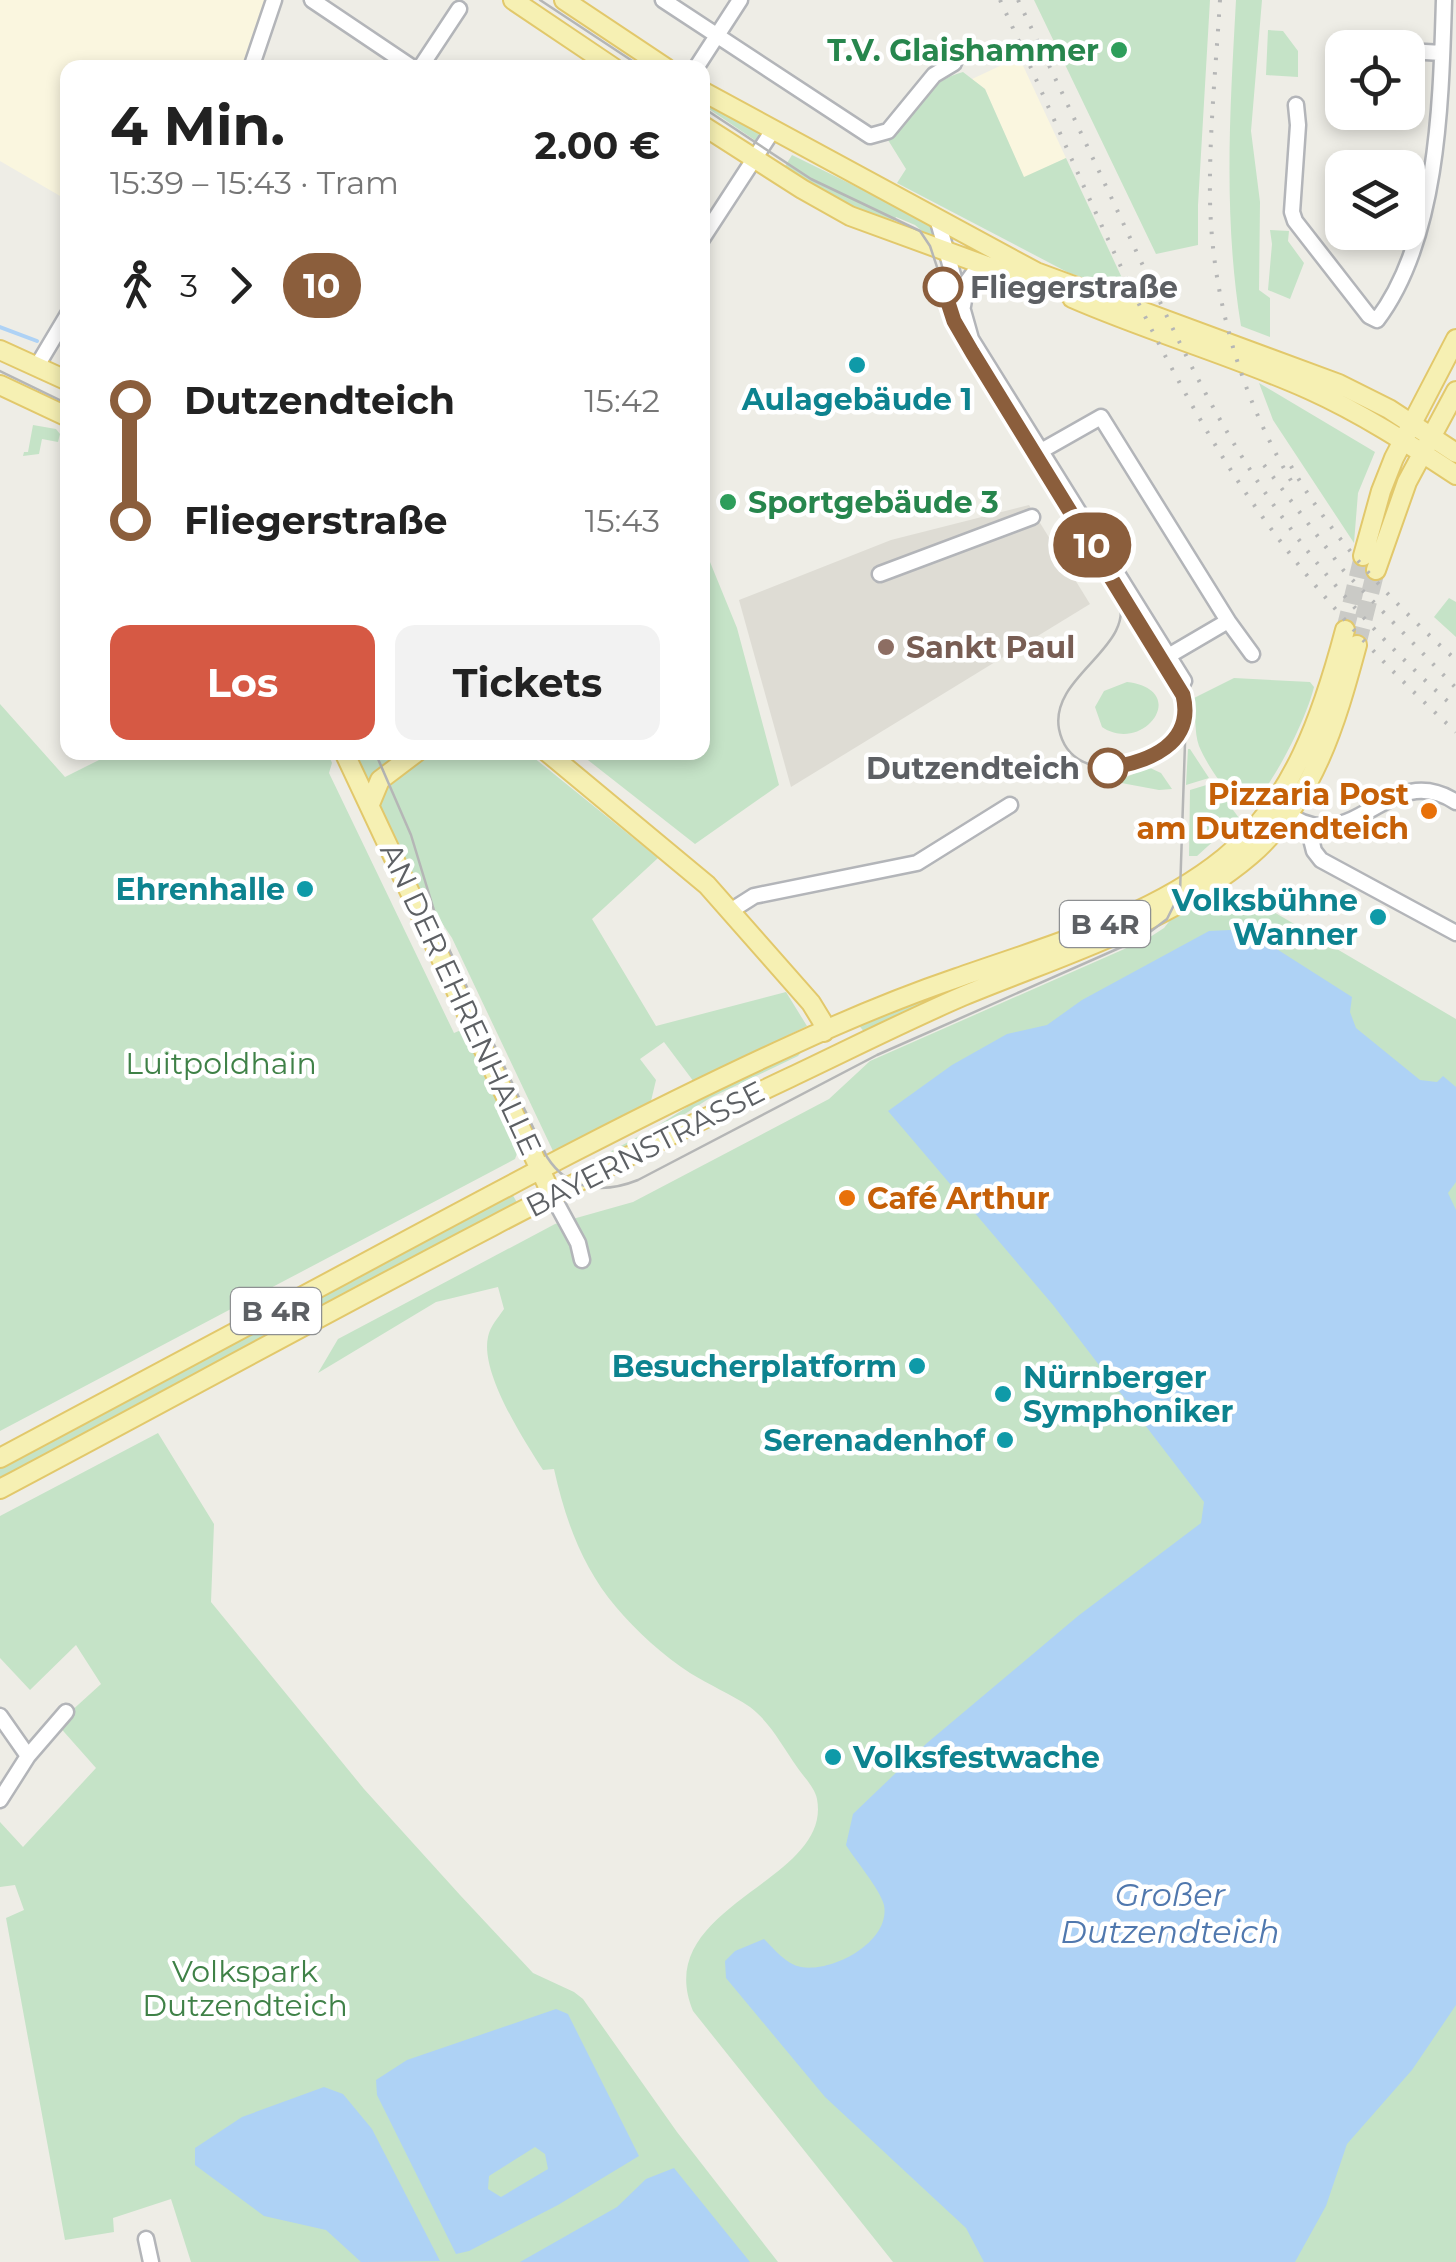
<!DOCTYPE html>
<html lang="de">
<head>
<meta charset="utf-8">
<style>
	body { margin:0; font-family:Montserrat,sans-serif; background:#f2f2f2; color:#222; height:100vh; display:flex; flex-direction:column; font-size:38px; white-space:nowrap }
	* { box-sizing:border-box; margin:0 }
	p { font-size:32px; color:#767676 }
	.icon { flex:none; width:55px; height:55px; fill:none; stroke:currentColor; stroke-width:2; stroke-linecap:round; stroke-linejoin:round }
	.map { position:relative; flex:1; overflow:hidden }
	.side { position:absolute; left:60px; top:60px; width:650px; height:700px; display:flex; flex-direction:column; background:#fff; border-radius:20px; box-shadow:0 5px 15px #0003 }
	.side>* { flex:none }
	.badge { padding:0 20px; border-radius:32px; font-size:35px; line-height:65px }
	.tools { position:absolute; left:1325px; top:30px; display:grid; gap:20px }
	.tools a { display:grid; place-items:center; width:100px; height:100px; border-radius:20px; background:#fff; box-shadow:0 5px 15px #0003; font-size:50px }
	.map>.badge { position:absolute; translate:-50% -50%; box-shadow:0 0 0 5px #fff }
	.legs { display:flex; align-items:center; gap:15px; height:110px; padding:0 50px; font-size:32px }
	.legs p { margin-inline-start:auto }
	.summary { display:flex; align-items:center; justify-content:space-between; height:170px; padding:0 50px }
	h1 { font-size:55px; font-weight:700; line-height:75px }
	.cta { display:flex; gap:20px; margin-top:auto; padding:20px 50px }
	.cta a { flex:1; height:115px; border-radius:20px; background:#d65944; color:#fff; font-size:40px; font-weight:700; line-height:115px; text-align:center }
	.cta a+a { background:#f2f2f2; color:#222 }
	ul { padding:0 50px; list-style:none }
	li { display:flex; align-items:center; gap:35px; height:120px; font-size:38px }
	li i { display:grid; place-items:center; width:15px; height:100%; margin:0 12px; background:currentColor }
	li i::after { content:''; width:25px; height:25px; margin:-12px; border:8px solid; border-radius:50%; background:#fff }
	li p { margin-inline-start:auto }
	li:first-child i { background:linear-gradient(#0000 50%,currentColor 0) }
	li:last-child i { background:linear-gradient(currentColor 50%,#0000 0) }
	.map>svg:first-child { display:block }
	.commercial { fill:#faf6df }
	.education { fill:#dedcd4 }
	.green { fill:#c5e3c7 }
	.water { fill:#aed2f5; fill-rule:evenodd }
	.lines { fill:none; stroke-linecap:round; stroke-linejoin:round }
	.stream { stroke:#aed2f5; stroke-width:4 }
	.major-tunnel { stroke:#cacac6; stroke-width:18; stroke-dasharray:18 9; stroke-linecap:butt }
	.minor-casing { stroke:#b3b5b9; stroke-width:19 }
	.major-casing { stroke:#e2c86b; stroke-width:22 }
	.minor { stroke:#fff; stroke-width:14 }
	.major { stroke:#f6f0b3; stroke-width:18 }
	.tram { stroke:#b5b6b6; stroke-width:2.5 }
	.rail { stroke:#b5b6b6; stroke-width:4; stroke-dasharray:2.5 12; stroke-linecap:butt }
	.line-1-casing { stroke:#fff; stroke-width:22 }
	.line-1 { stroke:#8b5e3c; stroke-width:15 }
	.leisure-dot { fill:#2e9e5b; stroke:#fff; stroke-width:4 }
	.stop-1-dot { fill:#fff; stroke:#8b5e3c; stroke-width:5 }
	.culture-dot { fill:#0f9aa8; stroke:#fff; stroke-width:4 }
	.education-dot { fill:#8d6e63; stroke:#fff; stroke-width:4 }
	.food-dot { fill:#e8710a; stroke:#fff; stroke-width:4 }
	.labels { text-anchor:middle; dominant-baseline:central; stroke-width:9; stroke-linejoin:round; paint-order:stroke }
	.shield { fill:#fff; stroke:#8e9092; stroke-width:2.5 }
	.shield-label { font-size:28px; font-weight:bold; fill:#5d6064 }
	.leisure-label { font-size:30px; font-weight:bold; fill:#27864d; stroke:#fff; text-anchor:end }
	.stop-label { font-size:30px; font-weight:bold; fill:#5d6064; stroke:#fff; text-anchor:start }
	.culture-label { font-size:30px; font-weight:bold; fill:#0d838f; stroke:#fff; text-anchor:end }
	.education-label { font-size:30px; font-weight:bold; fill:#785e54; stroke:#fff; text-anchor:start }
	.food-label { font-size:30px; font-weight:bold; fill:#c56008; stroke:#fff; text-anchor:end }
	.street-label { font-size:30px; fill:#5d6064; stroke:#fff }
	.park-label { font-size:30px; fill:#3f8147; stroke:#fff }
	.water-label { font-size:32px; font-style:italic; fill:#5078ae; stroke:#fff }
</style>
</head>
<body>
<div class="map">
<svg width="1456" height="2262" viewBox="0 0 1456 2262">
	<rect width="100%" height="100%" fill="#eeede6"/>
	<path class="commercial" d="M0 0H270L252 67 68 68 67 200 0 161Z
		M1019 57 1066 158 1024 178 985 89 972 79Z"/>
	<path class="education" d="M1029 505 1090 604 791 787 739 600 891 540Z"/>
	<path class="green" d="M1034 0H1210L1198 205V245L1156 254Z
		M1236 0H1262L1251 131 1260 202 1259 290 1270 298V337L1241 326C1223 216 1230 110 1236 0Z
		M1268 30 1283 31 1298 51V77L1266 75Z
		M963 72 985 89 1024 177 1066 158 1129 293 1069 273 897 183 906 169 888 140C909 112 928 81 963 72Z
		M702 99 754 128 759 135V143L703 105Z
		M792 155 924 220 930 225 936 243 915 225 896 217 892 225 879 223 782 171Z
		M1270 230 1289 231 1288 241 1304 263 1290 299 1268 290 1272 244Z
		M1259 383 1375 452 1358 493 1354 543 1273 420Z
		M33 425 56 429 60 434 58 442 42 439 39 454 23 456 24 452H28Z
		M703 555 710 562 737 628 779 785 695 844 579 753 702 752Z
		M1449 598 1456 602V637L1434 617Z
		M1234 678 1310 682 1314 687C1306 720 1273 786 1248 809 1229 798 1208 767 1199 746 1194 732 1196 713 1194 698Z
		M1127 682C1192 690 1143 755 1102 727L1095 707 1104 691Z
		M0 704 65 777 113 753H328L332 763 329 773 454 1033 468 1027 482 1068 519 1148 515 1159 0 1431Z
		M1188 749H1190L1209 778 1186 785Z
		M383 752 528 753 658 858 592 919 656 1026 786 992 807 1026 694 1082 664 1042 640 1059 656 1080 651 1101 553 1151 452 938 403 865 348 753H368L371 758Z
		M1148 767 1161 773 1172 789 1159 790 1116 782Z
		M1213 783 1239 818 1197 856H1189L1190 790Z
		M1224 891 1240 892 1456 1019V2262H893L693 2011C649 1905 833 1883 817 1799 815 1788 804 1777 797 1767 783 1747 770 1722 750 1707 731 1694 709 1685 690 1673 664 1656 636 1631 616 1607 582 1567 565 1519 554 1469L543 1470C524 1440 480 1373 488 1337 490 1326 498 1318 504 1309L498 1287 436 1302 318 1373 338 1339 555 1224 633 1202 829 1099 870 1061 1147 939 1164 928 1179 909Z
		M1025 962 866 1034 856 1022Z
		M804 1049 798 1056 710 1098 655 1133 580 1171 584 1166 654 1128 722 1085Z
		M511 1192 519 1206C441 1241 369 1287 293 1326L285 1312Z
		M273 1319 280 1332 0 1482V1465Z
		M158 1433 214 1524 211 1602 364 1789 460 1895 533 1973 574 1992 583 1999 677 2132 778 2262H191L171 2199 113 2218 114 2232 65 2240 6 1918 24 1910 15 1885 0 1887V1822L23 1847 96 1768 57 1724 101 1684 76 1645 30 1690 0 1658V1516Z"/>
	<path class="water" d="M1230 930 1261 939 1352 997 1350 1012 1356 1028 1420 1080 1437 1082 1443 1076 1456 1087V1182L1448 1193 1456 1210V2005L1412 2070 1347 2144 1326 2206 1295 2262H984L966 2228 825 2097 726 1978 725 1961 735 1951 764 1939C775 1950 786 1964 801 1967 832 1973 891 1942 884 1905 880 1889 855 1860 846 1845L853 1814 927 1743 1078 1616 1201 1523 1204 1502 1053 1305 888 1111 952 1065 1007 1034 1047 1025 1082 1000 1209 931Z
		M556 2009 568 2014 639 2156 558 2205 469 2251 456 2254 377 2095 376 2080 407 2060ZM535 2147 545 2154 548 2169 501 2197 488 2189 489 2176Z
		M324 2087 343 2094 372 2129 440 2261 361 2262 326 2230 264 2216 195 2165V2148L242 2117Z
		M674 2168 750 2262H520L617 2207 646 2179Z"/>
	<g class="lines">
		<path class="stream" d="M0 327 37 341
			M65 344H68"/>
		<path class="major-tunnel" d="M1345 630 1363 556
			M1357 645 1376 570"/>
		<g class="minor-casing">
			<path id="minor" d="M312 0 413 68
				M663 0 870 136 888 131 934 75 954 63
				M1336 48H1342
				M1408 51 1442 53
				M251 68 274 0
				M420 68 459 9
				M696 68 740 0
				M1296 105 1298 125 1292 212 1295 221 1369 316 1377 320C1439 238 1441 99 1444 0
				M937 218 971 339 1184 681
				M702 239 773 130
				M963 306 967 282 981 263
				M37 366 68 314
				M1041 451 1101 417 1228 621 1170 655
				M880 574 1032 517
				M1228 621 1252 654
				M1282 810C1354 866 1386 757 1456 802
				M1308 827 1314 851 1321 860 1456 933
				M732 910 754 896 917 863 1010 805
				M552 1195 578 1243 582 1260
				M0 1716 28 1756
				M0 1800 28 1756 66 1712
				M146 2239 151 2262"/>
		</g>
		<g class="major-casing">
			<path id="major" d="M513 0 614 68
				M564 0 666 68
				M702 91 1036 272 1339 384 1389 409 1456 453
				M702 125 802 189 850 216 1039 285
				M1072 298C1150 332 1232 355 1310 390 1361 413 1409 444 1456 475
				M0 350 68 381
				M0 385 68 417
				M1363 556 1381 491 1394 458 1456 339
				M1376 570 1407 482 1456 391
				M344 752 552 1195
				M547 752 707 885 811 1003 822 1021 824 1032
				M370 804 380 780 417 752
				M0 1458C115 1396 231 1335 346 1273 493 1194 639 1115 790 1046 844 1021 901 997 957 978 1047 946 1149 919 1224 858 1293 802 1323 713 1345 630
				M0 1489C262 1350 522 1204 791 1077 848 1050 905 1021 963 996 1057 957 1173 922 1251 855 1314 800 1336 723 1357 645"/>
		</g>
		<use href="#minor" class="minor"/>
		<use href="#major" class="major"/>
		<path class="tram" d="M540 0 643 68
			M0 371 68 404
			M1117 593C1141 647 1049 674 1059 729 1072 794 1172 765 1185 722
			M375 752 411 835 440 930 547 1157C569 1191 603 1194 638 1180L877 1055 1142 938 1167 919 1180 893 1186 713 1183 695 972 353 955 321 930 246 920 231 811 179 702 107"/>
		<path class="rail" d="M1000 0C1074 159 1139 327 1234 475 1296 571 1372 655 1456 732
			M1018 0C1056 80 1094 160 1131 240 1167 317 1203 396 1249 468 1306 558 1377 638 1456 709
			M1220 0C1216 66 1209 133 1210 200 1212 300 1242 399 1293 484
			M1264 465 1344 571 1456 688
			M1291 466C1333 540 1394 604 1456 660"/>
	</g>
	<g class="lines">
		<g class="line-1-casing">
			<path id="line-1" d="M943 287 954 321 972 352 1183 695C1195 744 1149 762 1108 768"/>
		</g>
		<use href="#line-1" class="line-1"/>
	</g>
	<g class="leisure-dot">
		<circle cx="1119" cy="50" r="10"/>
		<circle cx="728" cy="502" r="10"/>
	</g>
	<g class="stop-1-dot">
		<circle cx="943" cy="287" r="18"/>
		<circle cx="1108" cy="768" r="18"/>
	</g>
	<g class="culture-dot">
		<circle cx="857" cy="365" r="10"/>
		<circle cx="305" cy="889" r="10"/>
		<circle cx="1378" cy="917" r="10"/>
		<circle cx="917" cy="1366" r="10"/>
		<circle cx="1003" cy="1394" r="10"/>
		<circle cx="1005" cy="1440" r="10"/>
		<circle cx="833" cy="1757" r="10"/>
	</g>
	<circle class="education-dot" cx="886" cy="647" r="10"/>
	<g class="food-dot">
		<circle cx="1429" cy="811" r="10"/>
		<circle cx="847" cy="1198" r="10"/>
	</g>
	<g class="labels">
		<g class="shield">
			<rect x="1060" y="901" width="90" height="46" rx="8"/>
			<rect x="231" y="1288" width="90" height="46" rx="8"/>
		</g>
		<g class="shield-label">
			<text x="1105" y="924">B 4R</text>
			<text x="276" y="1311">B 4R</text>
		</g>
		<g class="leisure-label">
			<text x="1099" y="50">T.V. Glaishammer</text>
			<text x="748" y="502" text-anchor="start">Sportgebäude 3</text>
		</g>
		<g class="stop-label">
			<text x="970" y="287">Fliegerstraße</text>
			<text x="1080" y="768" text-anchor="end">Dutzendteich</text>
		</g>
		<g class="culture-label">
			<text x="857" y="399" text-anchor="middle">Aulagebäude 1</text>
			<text x="285" y="889">Ehrenhalle</text>
			<text x="1358" y="900">Volksbühne<tspan x="1358" dy="34">Wanner</tspan></text>
			<text x="897" y="1366">Besucherplatform</text>
			<text x="1023" y="1377" text-anchor="start">Nürnberger<tspan x="1023" dy="34">Symphoniker</tspan></text>
			<text x="985" y="1440">Serenadenhof</text>
			<text x="853" y="1757" text-anchor="start">Volksfestwache</text>
		</g>
		<g class="education-label">
			<text x="906" y="647">Sankt Paul</text>
		</g>
		<g class="food-label">
			<text x="1409" y="794">Pizzaria Post<tspan x="1409" dy="34">am Dutzendteich</tspan></text>
			<text x="867" y="1198" text-anchor="start">Café Arthur</text>
		</g>
		<g class="street-label">
			<text transform="translate(461 999) rotate(65)">AN DER EHRENHALLE</text>
			<text transform="translate(645 1149) rotate(-27)">BAYERNSTRASSE</text>
		</g>
		<g class="park-label">
			<text x="221" y="1063">Luitpoldhain</text>
			<text x="245" y="1971">Volkspark<tspan x="245" dy="34">Dutzendteich</tspan></text>
		</g>
		<g class="water-label">
			<text x="1170" y="1894">Großer<tspan x="1170" dy="37">Dutzendteich</tspan></text>
		</g>
	</g>
</svg>
<div class="tools">
<a><svg class="icon" aria-label="locate" viewBox="0 0 24 24"><circle cx="12" cy="12" r="6"/><path d="M12 2v4M12 18v4M2 12h4M18 12h4"/></svg></a>
<a><svg class="icon" aria-label="layers" viewBox="0 0 24 24"><path d="M12 4l9 5-9 5-9-5zM3 14l9 5 9-5"/></svg></a>
</div>
<b class="badge" style="left:1092px;top:545px;background:#8b5e3c;color:#fff">10</b>
<section class="side">
<div class="summary"><div><h1>4 Min.</h1><p>15:39 – 15:43 · Tram</p></div><b>2.00 €</b></div>
<div class="legs"><svg class="icon" aria-label="walk" viewBox="0 0 24 24"><circle cx="13" cy="4" r="2"/><path d="M13 8l-2 6 4 7M11 14l-3 7M7 12l3-4h3l4 4"/></svg>3<svg class="icon" aria-label="forward" viewBox="0 0 24 24"><path d="M9 5l7 7-7 7"/></svg><b class="badge" style="background:#8b5e3c;color:#fff">10</b></div>
<ul>
<li><i style="color:#8b5e3c"></i><b>Dutzendteich</b><p>15:42</p></li>
<li><i style="color:#8b5e3c"></i><b>Fliegerstraße</b><p>15:43</p></li>
</ul>
<div class="cta"><a>Los</a><a>Tickets</a></div>
</section>
</div>
</body>
</html>
